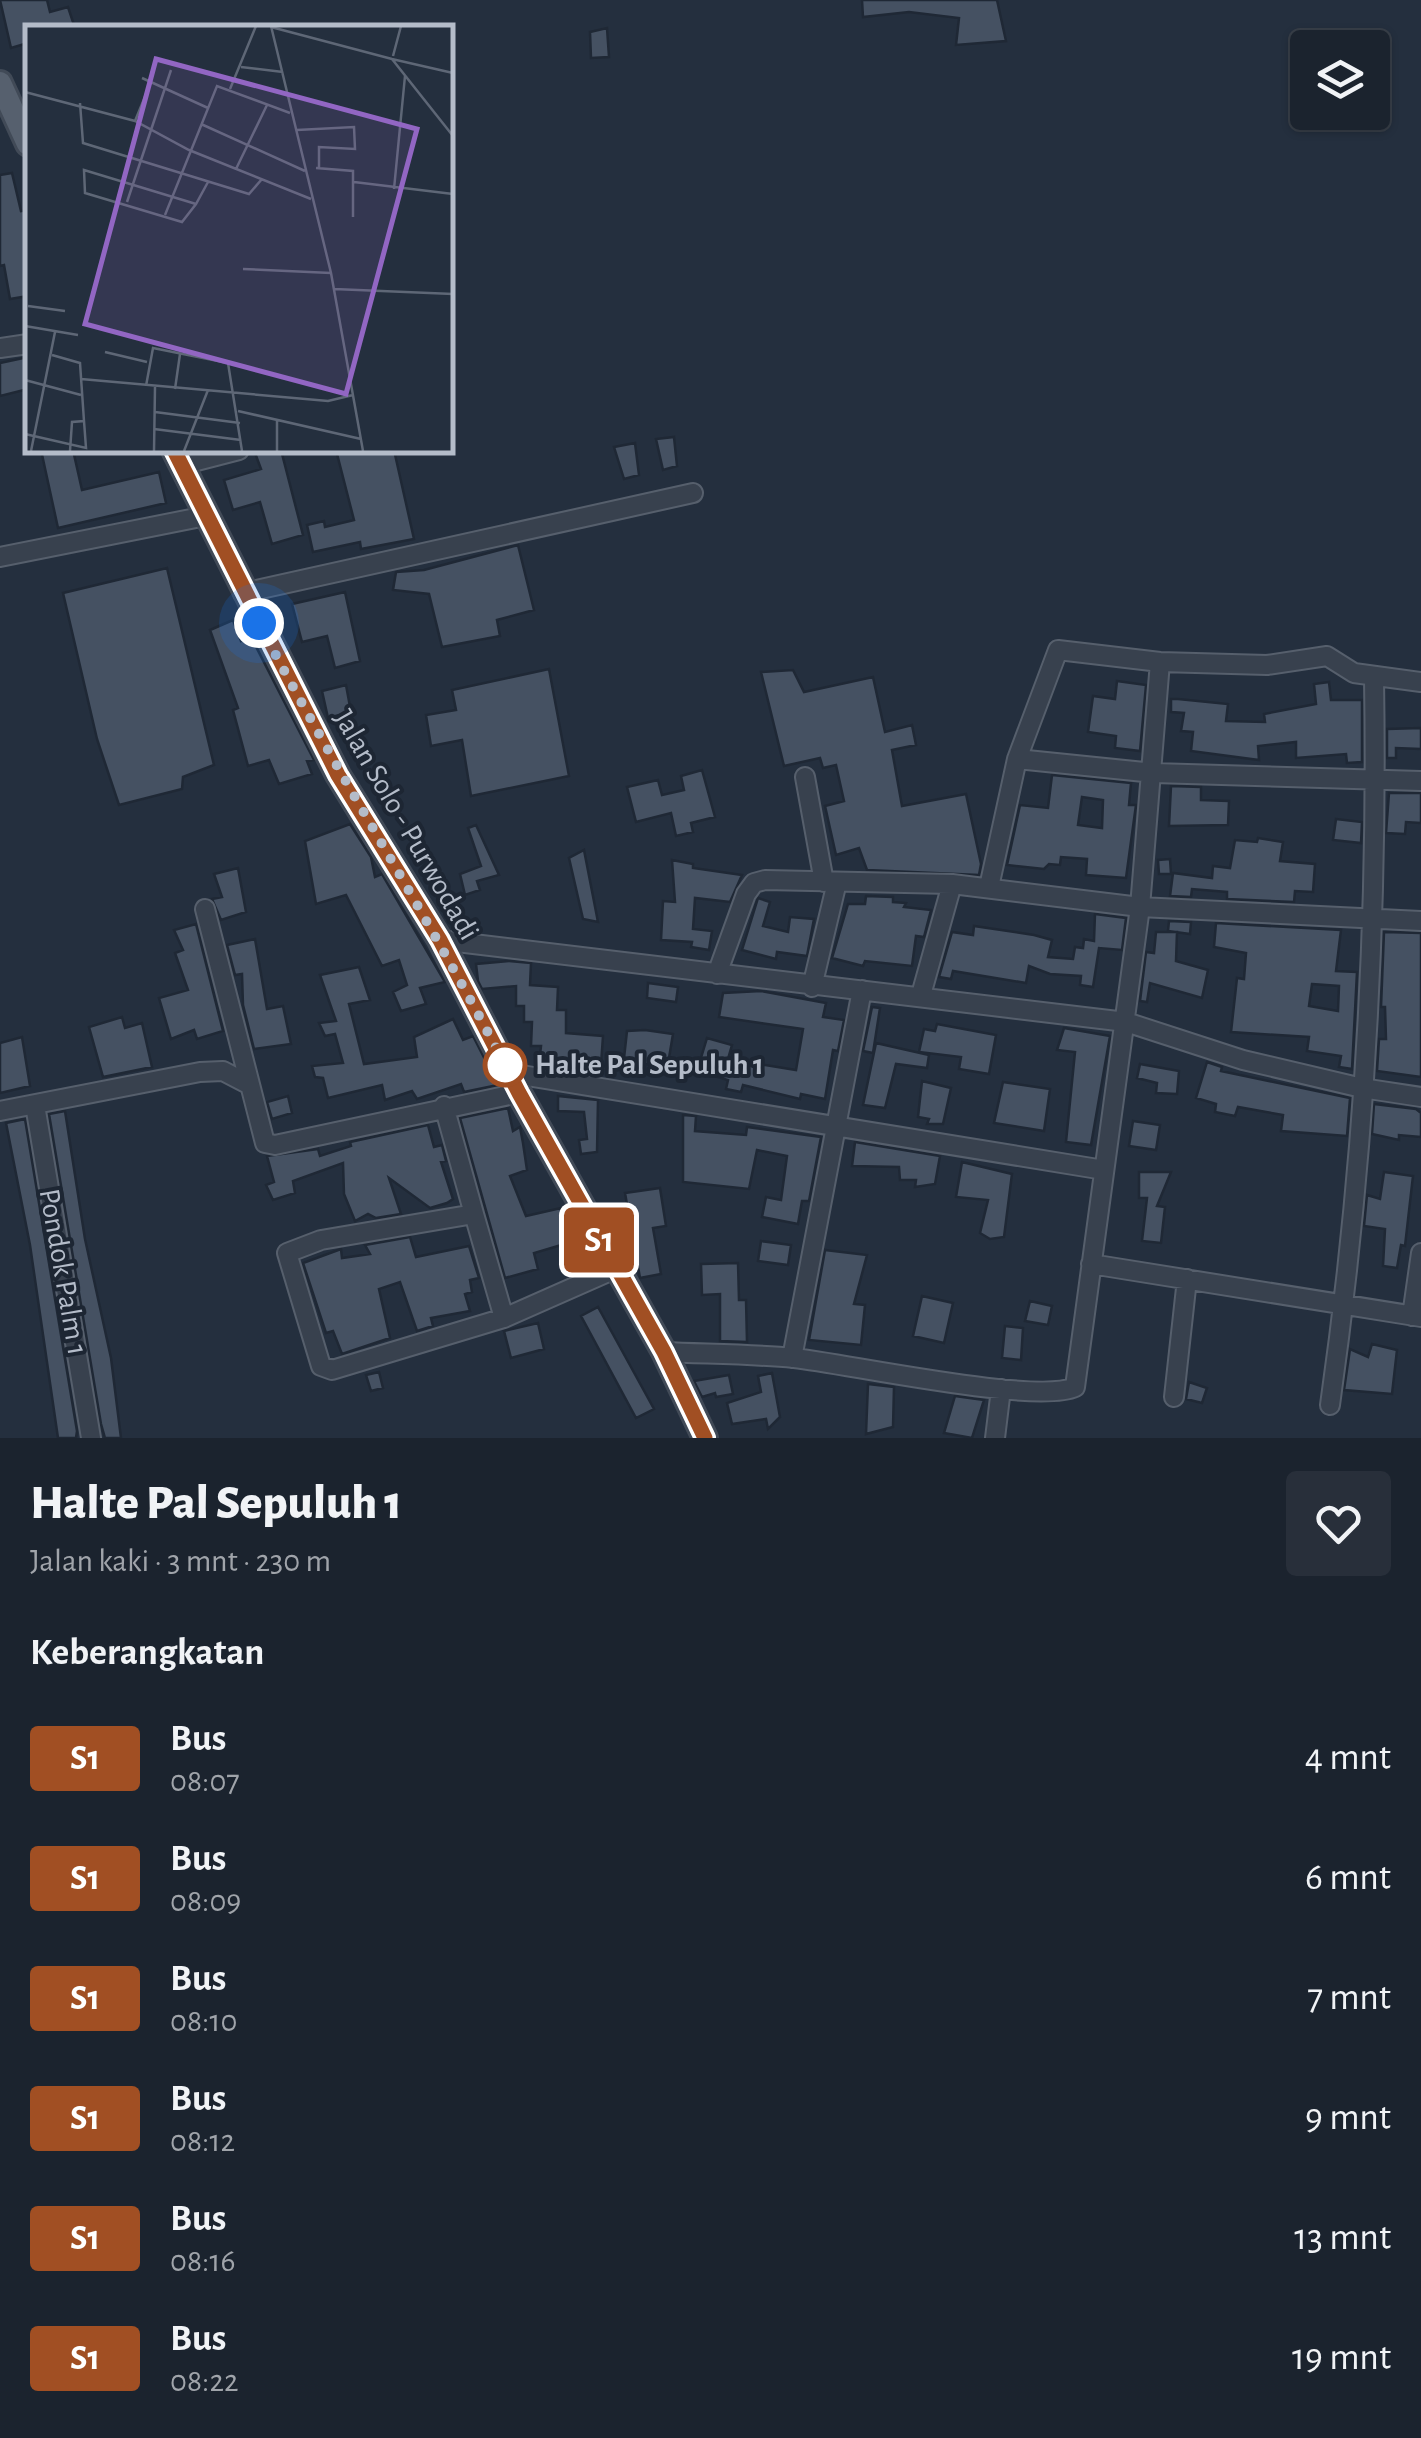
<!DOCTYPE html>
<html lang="id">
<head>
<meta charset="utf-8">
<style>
	body { margin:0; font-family:"Alegreya Sans",sans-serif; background:#282f3a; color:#f1f3f6; height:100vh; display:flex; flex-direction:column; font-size:38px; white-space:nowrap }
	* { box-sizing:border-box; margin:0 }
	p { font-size:32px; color:#a0a4aa }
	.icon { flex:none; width:55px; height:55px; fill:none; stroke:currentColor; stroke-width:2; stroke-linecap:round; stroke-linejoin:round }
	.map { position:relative; height:1438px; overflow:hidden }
	.panel { display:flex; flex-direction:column; background:#1b232e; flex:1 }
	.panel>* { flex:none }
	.badge { padding:0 20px; border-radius:8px; font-size:35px; line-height:65px }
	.tools { position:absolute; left:1290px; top:30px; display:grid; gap:20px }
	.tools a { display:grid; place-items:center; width:100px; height:100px; border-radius:10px; background:#1b232e; box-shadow:0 2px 8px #0004,0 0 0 2px #39404a; font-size:50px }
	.you { position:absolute; width:50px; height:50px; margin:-25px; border:8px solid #fff; border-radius:50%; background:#1a73e8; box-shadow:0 0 0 15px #1a73e833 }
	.map>.badge { position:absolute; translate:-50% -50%; box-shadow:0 0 0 5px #fff }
	h2 { padding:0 30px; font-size:38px; line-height:90px }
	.round { display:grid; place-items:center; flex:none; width:105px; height:105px; border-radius:10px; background:#282f3a }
	.summary { display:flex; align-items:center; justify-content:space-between; height:170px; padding:0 30px }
	h1 { font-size:48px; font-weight:800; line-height:75px }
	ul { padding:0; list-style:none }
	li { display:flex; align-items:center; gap:30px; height:120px; padding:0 30px }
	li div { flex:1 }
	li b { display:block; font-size:38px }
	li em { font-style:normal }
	li .badge { min-width:110px; font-weight:700; text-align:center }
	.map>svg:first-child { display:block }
	.building { fill:#455162; stroke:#1f2835; stroke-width:2.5; fill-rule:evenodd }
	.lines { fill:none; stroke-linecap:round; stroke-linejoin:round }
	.minor-casing { stroke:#565f6c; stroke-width:22 }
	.major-casing { stroke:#414a57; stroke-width:28 }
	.minor { stroke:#38414e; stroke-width:18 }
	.major { stroke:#56606e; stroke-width:22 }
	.line-casing { stroke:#fff; stroke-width:22 }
	.line { stroke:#a14f23; stroke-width:15 }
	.walk { stroke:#b4bcc9; stroke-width:10; stroke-dasharray:0 18 }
	.stop-dot { fill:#fff; stroke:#a14f23; stroke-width:5 }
	.labels { text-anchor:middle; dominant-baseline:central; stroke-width:8; stroke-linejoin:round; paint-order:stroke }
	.street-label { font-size:30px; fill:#b4bcc9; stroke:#1d2633 }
	.stop-label { font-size:30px; font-weight:bold; fill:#b4bcc9; stroke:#1d2633; text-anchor:start }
	.inset-road { fill:none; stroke:#5e6776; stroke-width:2.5 }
	.view { fill:#9266c3; fill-opacity:0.15; stroke:#9266c3; stroke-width:5 }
	.inset-edge { fill:none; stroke:#b4bcc9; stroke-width:5 }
</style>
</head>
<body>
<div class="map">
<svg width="1421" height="1438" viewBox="0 0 1421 1438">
	<rect width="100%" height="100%" fill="#242f3e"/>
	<path class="building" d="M0 0H47L50 12 68 7 75 28H28V43L11 48Z
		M862 0H997L1006 41 956 45 959 18 909 12 863 17Z
		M607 28 609 57 591 58 590 32Z
		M12 173 21 211 28 210V296L10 299 4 265 0 266V175Z
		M28 357V389L0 396V363Z
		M674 437 677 466 663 470 656 439Z
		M635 443 639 475 624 479 614 447Z
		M41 450H73L82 490 159 472 166 503 58 528Z
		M262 450H281L303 535 272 544 260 502 233 510 224 480 261 469 255 453Z
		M336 450H394L414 539 361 549 360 542 313 552 307 525 324 521 325 527 354 520Z
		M518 545 534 610 497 620 500 636 442 647 429 594 393 590 396 572 424 570Z
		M167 568 214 765 183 777 182 789 119 805 97 739 63 593Z
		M345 592 360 661 335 668 327 636 302 642 292 604Z
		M233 620 241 641 251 637 314 760 307 761 312 774 279 784 269 760 248 766 233 710 238 708 210 630Z
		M549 669 569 776 471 796 462 740 431 746 426 715 456 710 452 690Z
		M793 670 804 692 873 677 885 732 912 725 916 745 892 750 902 806 966 794 981 864 979 875 867 870 859 848 836 855 825 806 844 801 836 765 823 768 820 758 784 766 761 672Z
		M1117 681 1146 685 1140 751 1115 748 1116 736 1088 732 1093 696 1115 699Z
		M1329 682 1331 700H1362V762L1347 763 1346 754 1296 758V742L1258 746 1259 760 1191 751 1193 732 1181 731 1184 713 1171 712V699H1178L1228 704 1226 721 1265 722 1264 714 1316 704 1314 684Z
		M346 685 351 712 328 718 322 691Z
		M1421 728V749L1396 748V758H1387V729Z
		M702 770 715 817 691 823 693 832 676 836 671 813 636 822 627 787 658 780 662 795 684 790 681 776Z
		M1052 775 1131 783 1129 805H1136L1126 878 1086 875 1087 859 1061 857 1060 865 1049 864 1044 869 1007 865 1020 805 1048 808ZM1082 797 1103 800 1102 828 1078 825Z
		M1171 786 1201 787V800L1229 801 1228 825 1169 826Z
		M1389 793H1421V823L1406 822 1405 834 1386 833Z
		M1336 819 1362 822 1361 843 1333 840Z
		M350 824 371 857 375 877 382 874 445 982 420 988 426 1004 401 1011 393 992 407 985 399 960 382 966 346 895 316 904 305 841Z
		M476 825 499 875 477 881 480 890 465 895 460 874 481 866 468 828Z
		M1258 838 1283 842 1280 861 1315 864 1313 892 1295 891 1294 902 1227 899V892L1192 889 1191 897 1170 896 1173 873 1212 878 1213 866 1230 868 1235 840 1257 842Z
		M584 850 598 922 583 919 569 858Z
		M1170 859 1171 874H1159L1158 860Z
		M672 860 693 864V868L742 875 730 902 695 898 693 929 712 931 709 950 691 947 692 942 661 940 663 901 675 902Z
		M238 868 246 912 221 920 212 899 222 897 214 874Z
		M866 896 893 897V902L906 903 904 907 931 910 924 937 916 936 912 966 865 961 863 966 832 958 848 904H865Z
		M758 898 770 902 763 926 788 932 790 917 814 919 807 956 777 952 776 959 742 950Z
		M1095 914 1126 918 1122 950 1099 948 1093 987 1080 985 1081 976 1050 974 1029 966 1026 983 953 971 951 979 939 977 952 932 973 935 974 926 1034 935 1052 940 1048 957 1073 959 1075 947 1083 948 1084 939 1094 941Z
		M1169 921 1191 922 1190 934 1168 931Z
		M1216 923 1341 930 1336 971 1357 972 1352 1069 1339 1067 1341 1056 1307 1051 1309 1037 1231 1032 1237 978 1244 979 1246 953 1214 947ZM1312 984 1339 986 1338 1011 1309 1006Z
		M196 924 223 1031 197 1039 194 1030 171 1039 159 998 188 990 175 953 183 950 174 930Z
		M1156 932H1177L1176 961 1208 970 1202 998 1150 983 1147 1002 1140 1001 1146 952 1154 953Z
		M1384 932 1421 933V1077L1377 1071 1379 1039H1386L1385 1007H1381Z
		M255 939 267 1009 283 1006 291 1044 254 1049 243 1005 242 974 235 975 227 945Z
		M509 961 531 963 530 985 558 987 557 1010H566V1033L603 1036 601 1065 539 1064 541 1046H531L532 1022H524V1006H516V986L482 989 478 981 476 964Z
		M359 967 370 1000 349 1004 364 1064 417 1057 414 1037 453 1019 463 1040 473 1036 498 1085 464 1092 461 1084 417 1099 412 1091 385 1100 382 1085 328 1098 323 1078 315 1077 312 1066 343 1063 335 1034 325 1036 319 1023 336 1021 320 975Z
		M648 983 678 987 676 1002 647 998Z
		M761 991 826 1003 823 1017 844 1020 838 1051 833 1050 825 1099 801 1094 800 1099 743 1085 741 1092 726 1089 728 1080 697 1071 707 1038 732 1045 728 1059 796 1070 803 1029 719 1017 723 993Z
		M872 1007 880 1008 873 1053 863 1051Z
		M122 1017 125 1028 142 1023 152 1067 103 1077 89 1027Z
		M937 1024 996 1035 989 1074 959 1069 961 1057 919 1052 924 1029 935 1031Z
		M1064 1028 1110 1036 1091 1145 1066 1142 1075 1052 1057 1050Z
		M645 1030 673 1034 667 1070 624 1058 627 1031Z
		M22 1037 30 1086 0 1093V1043Z
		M876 1043 929 1055 927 1068 896 1064 885 1108 863 1105Z
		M1207 1062 1222 1067 1221 1071 1350 1098 1347 1136 1281 1131 1283 1115 1238 1107 1235 1116 1215 1112 1216 1104 1196 1098Z
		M1140 1064 1179 1071 1177 1094 1156 1093 1157 1083 1137 1078Z
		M922 1081 951 1088 943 1124H927L929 1119 918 1117Z
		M1003 1082 1050 1089 1044 1131 994 1123Z
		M288 1096 292 1113 272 1119 267 1102Z
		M558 1096 598 1100 597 1152 581 1154 579 1140 587 1139 584 1112 558 1111Z
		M1374 1104 1416 1109 1421 1113V1137L1399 1135V1140L1372 1134Z
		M508 1108 513 1131 520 1127 523 1143 527 1170 510 1176 526 1216 561 1208 568 1243 534 1253 538 1269 505 1278 460 1118Z
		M65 1111 85 1239 111 1358 121 1438H105L101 1424 49 1114Z
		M683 1115 696 1116 695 1131 746 1135 747 1127 821 1137 809 1201H802L798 1224 762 1217 766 1197 781 1200 787 1156 757 1150 749 1189 683 1182Z
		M25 1119 77 1431 76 1438H58L30 1245 6 1123Z
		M1133 1121 1160 1125 1156 1150 1129 1146Z
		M428 1125 434 1147 442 1145 446 1161 441 1162 453 1199 447 1203 430 1208 389 1178 401 1214 376 1218 368 1214 355 1221 344 1194 343 1163 293 1181 295 1193 273 1200 266 1185 274 1182 267 1156 318 1149 320 1156 351 1146 350 1142Z
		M855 1142 940 1156 935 1184 915 1187 916 1180H900L899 1167 852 1166Z
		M962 1162 1012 1174 1004 1237 990 1239 980 1233 988 1200 956 1197Z
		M1139 1172H1171L1157 1206 1165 1207 1161 1243 1142 1241 1147 1198H1139Z
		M1384 1172 1413 1176 1405 1246 1401 1245 1397 1268 1383 1266 1385 1229 1364 1226 1367 1195 1380 1199Z
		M660 1188 666 1226 653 1228 661 1274 640 1278 625 1193Z
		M410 1237 416 1257 469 1246 479 1278 470 1280 472 1292 465 1294 470 1311 431 1318 433 1326 417 1331 400 1282 379 1289 390 1338 342 1354 333 1331 326 1333 303 1263 341 1249 342 1258 370 1254 365 1245Z
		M761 1241 791 1245 788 1265 758 1261Z
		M825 1250 867 1255 854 1304 865 1305 861 1345 809 1340Z
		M738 1263 739 1300H746L747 1342 720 1341V1294L702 1295 701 1264Z
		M922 1296 953 1303 944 1343 913 1336Z
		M1030 1301 1052 1306 1048 1325 1025 1321Z
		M598 1307 654 1409 636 1418 581 1316Z
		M538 1323 544 1349 511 1358 504 1331Z
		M1005 1326 1023 1328 1021 1360 1002 1358Z
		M1372 1344 1397 1350 1392 1394 1344 1390 1350 1349 1368 1357Z
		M379 1372 383 1388 371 1391 366 1375Z
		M772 1373 780 1417 768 1429 766 1419 732 1424 727 1403 761 1392 758 1376Z
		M729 1375 733 1394 716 1397 715 1393 702 1397 694 1381Z
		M1189 1382 1207 1388 1202 1403 1186 1399Z
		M868 1384 894 1387 893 1427 866 1434Z
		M955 1396 984 1400 972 1438 944 1433Z"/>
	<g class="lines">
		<g class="minor-casing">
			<path id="minor" d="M0 348 28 344
				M181 465 239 450
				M0 557 206 516
				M243 593 693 493
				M1017 759 1154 773 1421 781
				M805 777 824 882
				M989 887 1017 759 1058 650 1160 662 1267 665 1327 656 1354 673 1421 682
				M205 909 265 1143 275 1145 519 1093
				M440 940 1126 1022 1243 1060 1362 1088 1421 1097
				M717 974 746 894 754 883 765 880 952 884 1140 907 1421 921
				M812 987 837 882
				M921 995 952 884
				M509 1073 1104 1170
				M35 1105 91 1438
				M444 1106 474 1214 321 1240 287 1253 321 1366 332 1370 504 1318 615 1269
				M0 1111 200 1072 223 1071 248 1084
				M474 1214 504 1318
				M1091 1264 1421 1317
				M1412 1316 1421 1253
				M664 1352C707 1354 751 1354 794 1358 848 1364 1037 1405 1075 1387L1140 907 1160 662
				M792 1358 862 990
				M1174 1397 1187 1279
				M1330 1405C1364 1166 1378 919 1374 678
				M995 1438 1001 1389"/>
		</g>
		<g class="major-casing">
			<path id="major" d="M0 83 28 144
				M174 450 338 775 440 940 519 1093 664 1352 705 1438"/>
		</g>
		<use href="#minor" class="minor"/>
		<use href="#major" class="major"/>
	</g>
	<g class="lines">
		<g class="line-casing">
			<path id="line" d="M174 450 338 775 440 940 519 1093 664 1352 705 1438"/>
		</g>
		<use href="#line" class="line"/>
		<path class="walk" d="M259 623C338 776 431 920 509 1073L505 1065"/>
	</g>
	<circle class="stop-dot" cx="505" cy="1065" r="20"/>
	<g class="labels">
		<g class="street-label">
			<text transform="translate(406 825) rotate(60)">Jalan Solo - Purwodadi</text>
			<text transform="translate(63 1272) rotate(80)">Pondok Palm 1</text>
		</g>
		<g class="stop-label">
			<text x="535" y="1065">Halte Pal Sepuluh 1</text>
		</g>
	</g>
	<g transform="translate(25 25)">
		<rect width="428" height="428" fill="#242f3e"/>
		<path class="inset-road" d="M246 1 306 248 338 426M246 2 367 34M368 31 376 1M216 42 258 47M428 48 367 34 428 111M117 53 183 83M205 64 231 1M0 67 110 96 164 125 286 174M55 78 58 118 224 169 237 154M110 96 126 57M176 99 280 146M272 105 329 102 330 124 294 122V144M291 143 328 146V192M211 144 242 80M329 157 428 169M369 164 380 51M102 177 146 45M171 179 59 145 60 168 157 197 171 179 183 157M140 190 192 61 265 88M218 244 306 248M309 264 428 269M3 281 40 286M0 301 53 310M80 327 122 337M27 330 55 338 59 396 47 397 45 426M56 354 303 376 328 370M0 355 56 370M121 361 128 323 203 338 217 426M150 364 155 329M213 386 336 414M130 387 215 398M129 404 216 415M0 409 61 423 59 396M6 426 30 307M129 426 130 362M159 426 183 365M252 426V395"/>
		<path class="view" d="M131 34 392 104 321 369 60 299Z"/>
		<rect width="428" height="428" class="inset-edge"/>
	</g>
</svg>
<div class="tools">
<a><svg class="icon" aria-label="layers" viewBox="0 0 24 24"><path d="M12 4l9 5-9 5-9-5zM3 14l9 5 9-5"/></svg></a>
</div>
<div class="you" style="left:259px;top:623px"></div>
<b class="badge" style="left:599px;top:1240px;background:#a14f23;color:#fff">S1</b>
</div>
<section class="panel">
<div class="summary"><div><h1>Halte Pal Sepuluh 1</h1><p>Jalan kaki · 3 mnt · 230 m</p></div><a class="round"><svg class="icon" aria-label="heart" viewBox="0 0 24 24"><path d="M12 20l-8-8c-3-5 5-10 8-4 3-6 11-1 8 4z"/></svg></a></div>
<h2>Keberangkatan</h2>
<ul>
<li><span class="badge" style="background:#a14f23;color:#fff">S1</span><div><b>Bus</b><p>08:07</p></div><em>4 mnt</em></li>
<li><span class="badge" style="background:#a14f23;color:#fff">S1</span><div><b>Bus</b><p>08:09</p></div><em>6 mnt</em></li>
<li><span class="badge" style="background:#a14f23;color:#fff">S1</span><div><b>Bus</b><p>08:10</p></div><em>7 mnt</em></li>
<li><span class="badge" style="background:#a14f23;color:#fff">S1</span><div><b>Bus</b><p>08:12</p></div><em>9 mnt</em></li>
<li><span class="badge" style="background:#a14f23;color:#fff">S1</span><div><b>Bus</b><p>08:16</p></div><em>13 mnt</em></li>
<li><span class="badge" style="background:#a14f23;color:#fff">S1</span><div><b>Bus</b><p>08:22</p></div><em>19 mnt</em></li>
</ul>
</section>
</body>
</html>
